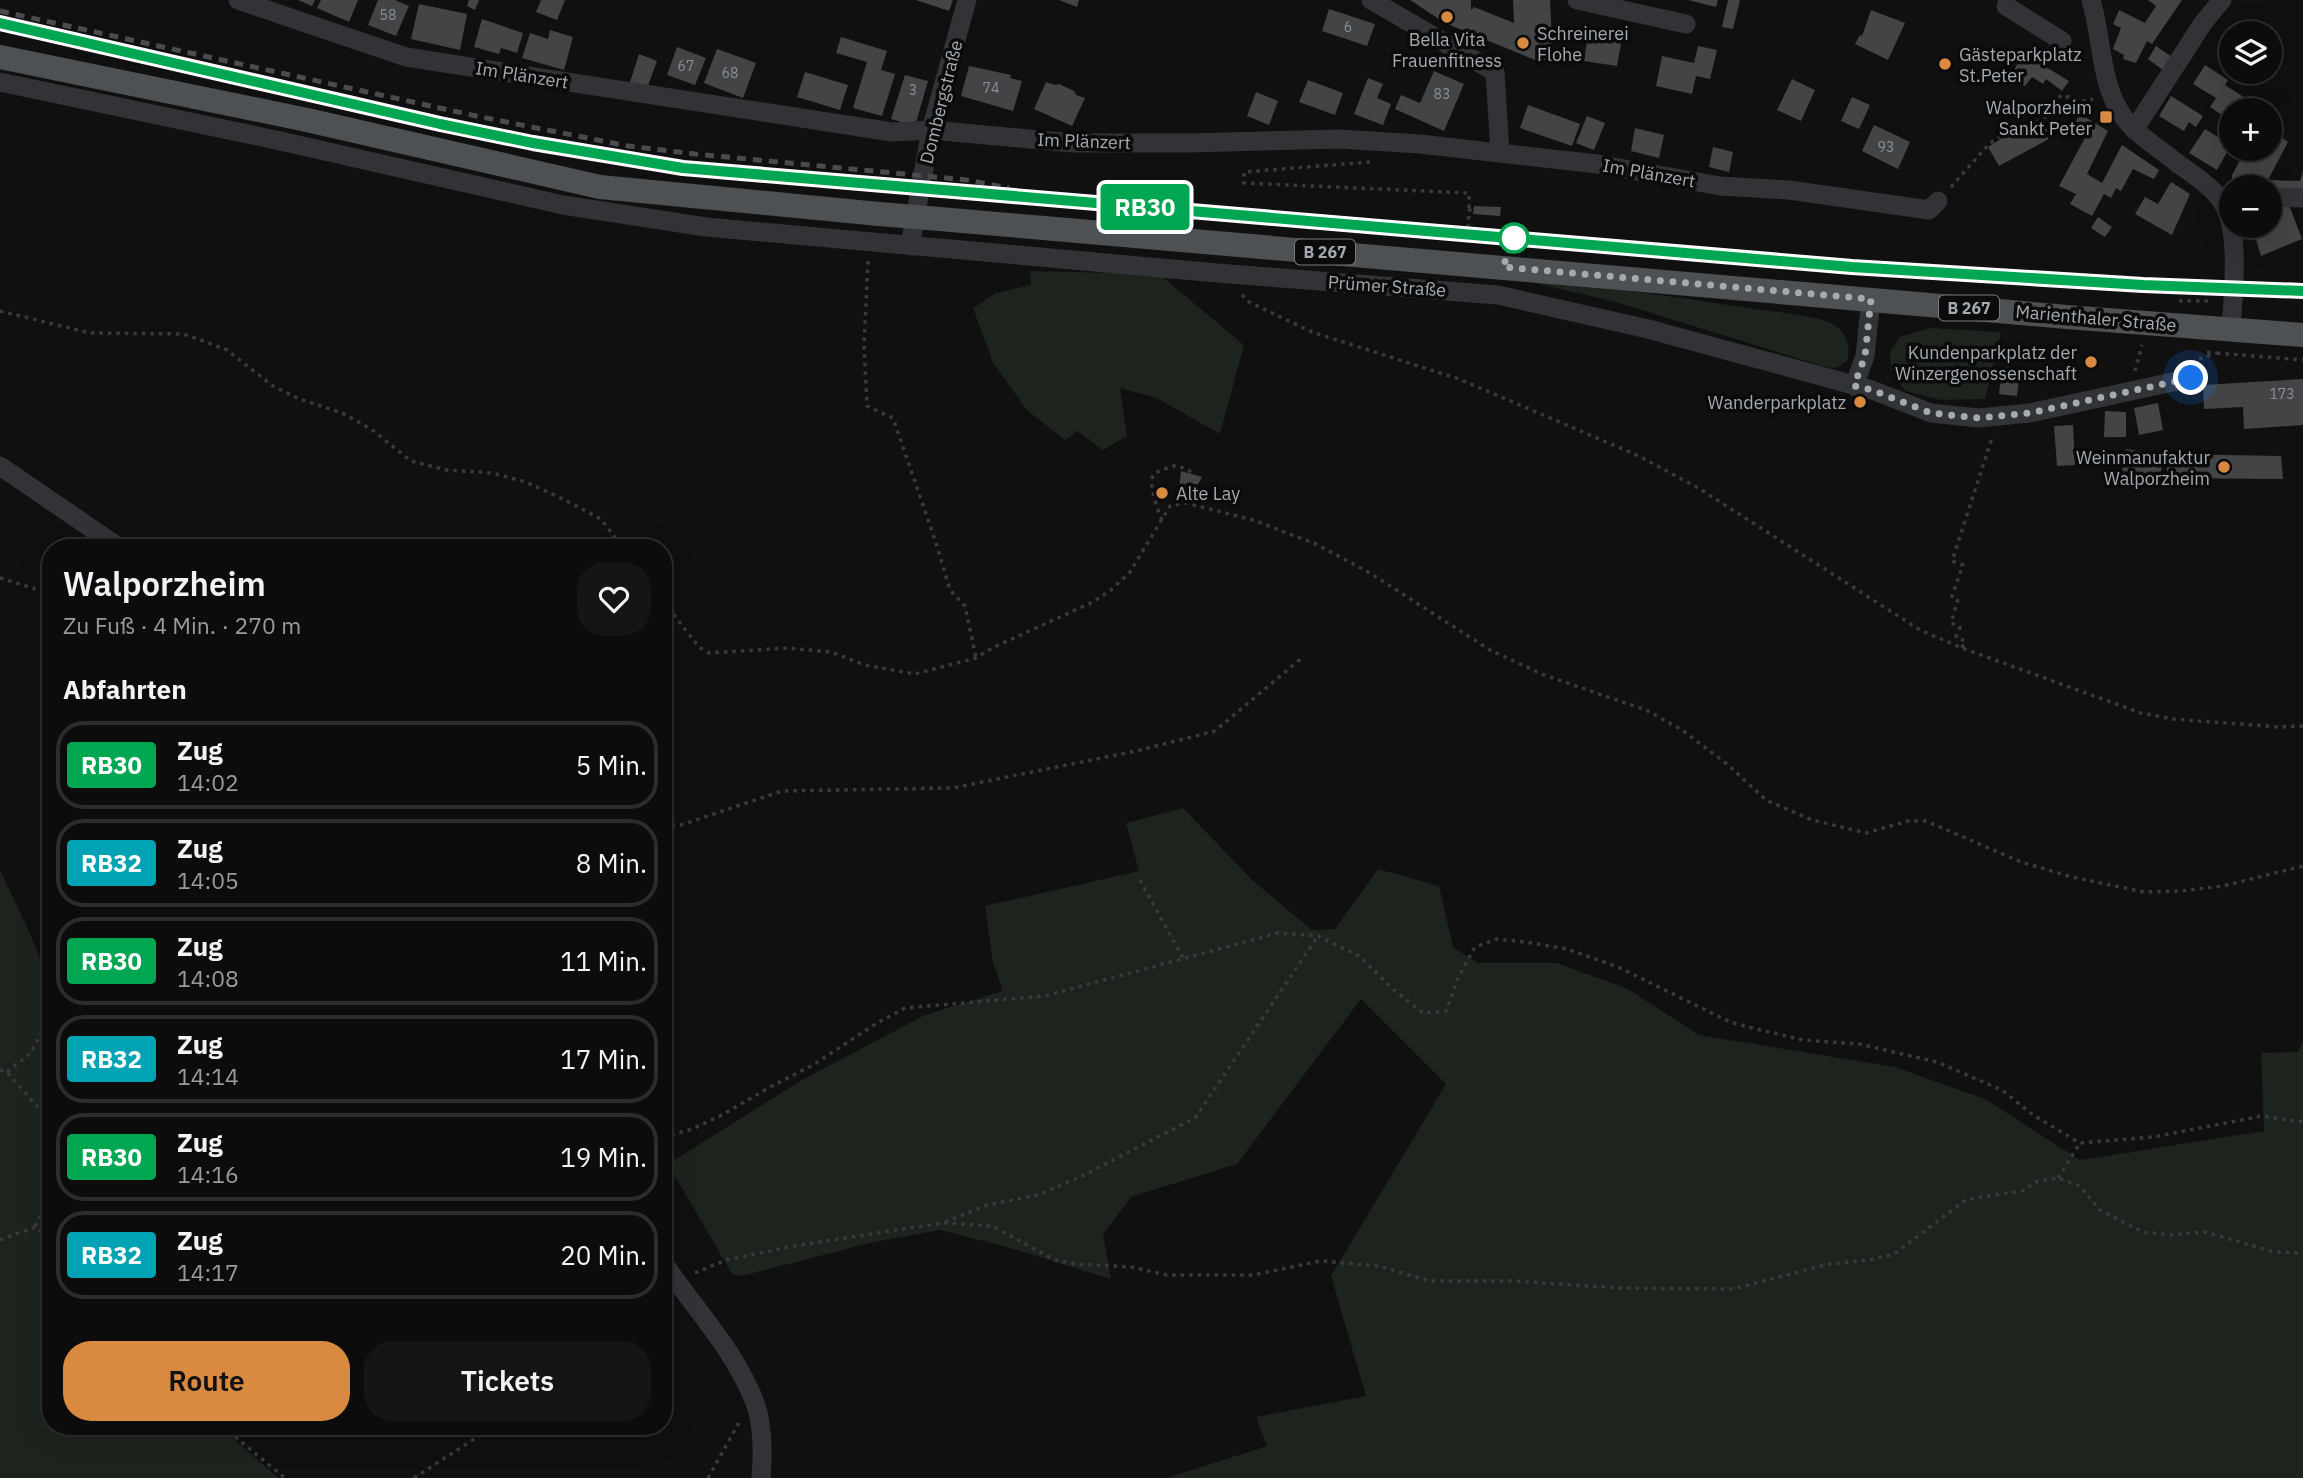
<!DOCTYPE html>
<html lang="de">
<head>
<meta charset="utf-8">
<style>
	body { margin:0; font-family:"IBM Plex Sans",sans-serif; background:#151516; color:#f1f3f6; height:100vh; display:flex; flex-direction:column; font-size:26px; white-space:nowrap }
	* { box-sizing:border-box; margin:0 }
	p { font-size:23px; color:#9a9b9d }
	.icon { flex:none; width:38px; height:38px; fill:none; stroke:currentColor; stroke-width:2; stroke-linecap:round; stroke-linejoin:round }
	.map { position:relative; flex:1; overflow:hidden }
	.drawer { position:absolute; left:42px; top:539px; width:630px; height:896px; display:flex; flex-direction:column; background:#0c0c0d; border-radius:28px; box-shadow:0 7px 28px #0002,0 0 0 2px #2c2c2e }
	.drawer>* { flex:none }
	.badge { padding:0 14px; border-radius:5px; font-size:24px; line-height:46px }
	.controls { position:absolute; left:2219px; top:21px; display:grid; gap:14px }
	.controls a { display:grid; place-items:center; width:63px; height:63px; border-radius:50%; background:#0c0c0d; box-shadow:0 7px 28px #0002,0 0 0 2px #2c2c2e; font-size:35px }
	.you { position:absolute; width:35px; height:35px; margin:-18px; border:5px solid #fff; border-radius:50%; background:#1a73e8; box-shadow:0 0 0 10px #1a73e833 }
	.map>.badge { position:absolute; translate:-50% -50%; box-shadow:0 0 0 4px #fff }
	h2 { padding:0 21px; font-size:26px; line-height:63px }
	.round { display:grid; place-items:center; flex:none; width:74px; height:74px; border-radius:28px; background:#151516 }
	.head { display:flex; align-items:center; justify-content:space-between; height:119px; padding:0 21px }
	h1 { font-size:33px; font-weight:600; line-height:52px }
	.cta { display:flex; gap:14px; margin-top:auto; padding:14px 21px }
	.cta a { flex:1; height:80px; border-radius:28px; background:#d98a40; color:#111; font-size:28px; font-weight:600; line-height:80px; text-align:center }
	.cta a+a { background:#151516; color:#f1f3f6 }
	ul { padding:0; list-style:none }
	li { display:flex; align-items:center; gap:21px; height:88px; margin:0 14px 10px; padding:0 7px; border:4px solid #2c2c2e; border-radius:28px }
	li div { flex:1 }
	li b { display:block; font-size:26px }
	li em { font-style:normal }
	li .badge { min-width:77px; font-weight:700; text-align:center }
	.map>svg:first-child { display:block }
	.green { fill:#1d231d }
	.building { fill:#424446 }
	.lines { fill:none; stroke-linecap:round; stroke-linejoin:round }
	.path { stroke:#383a3d; stroke-width:3.5; stroke-dasharray:3.5 5; stroke-linecap:butt }
	.minor { stroke:#323336; stroke-width:19 }
	.major { stroke:#4e5154; stroke-width:24 }
	.rail { stroke:#494b4f; stroke-width:5; stroke-dasharray:9 7; stroke-linecap:butt }
	.major-bridge { stroke:#4e5154; stroke-width:24 }
	.line-casing { stroke:#fff; stroke-width:16 }
	.line { stroke:#00a651; stroke-width:10 }
	.walk { stroke:#a3aab0; stroke-width:7; stroke-dasharray:0 12.6 }
	.poi-dot { fill:#d98a40; stroke:#0b0b0c; stroke-width:2.5 }
	.stop-dot { fill:#fff; stroke:#00a651; stroke-width:3.5 }
	.labels { text-anchor:middle; dominant-baseline:central; stroke-width:7; stroke-linejoin:round; paint-order:stroke }
	.number-label { font-size:14px; fill:#8b9096 }
	.shield { fill:#0b0b0c; stroke:#757a7f; stroke-width:2 }
	.shield-label { font-size:16px; font-weight:bold; fill:#a3aab0 }
	.poi-label { font-size:18px; fill:#a3aab0; stroke:#0b0b0c; text-anchor:end }
	.street-label { font-size:18px; fill:#a3aab0; stroke:#0b0b0c }
</style>
</head>
<body>
<div class="map">
<svg width="2303" height="1478" viewBox="0 0 2303 1478">
	<rect width="100%" height="100%" fill="#101011"/>
	<path class="green" d="M1030 271 1159 274 1244 345 1220 434 1157 398 1120 388 1127 436 1103 450 1077 431 1065 440 1027 410 993 363 973 308 996 293 1031 285Z
		M1526 281C1605 286 1683 298 1761 310 1778 312 1820 316 1834 325 1848 334 1851 346 1847 361L1836 368 1826 367 1616 302Z
		M1931 328 2001 332 1985 399 1941 400 1905 391 1891 369 1890 352 1900 337Z
		M1183 808 1252 880 1312 930 1335 929 1378 869 1439 886 1453 947 1478 963H1557L1628 989 1699 1035 1895 1067 1985 1099 2080 1160 2264 1131 2261 1053 2298 1052 2303 1041V1478H1167L1267 1446 1256 1417 1366 1396 1331 1276 1446 1084 1361 999 1237 1164 1131 1197 1103 1234 1111 1279 1007 1247 940 1230 874 1242 742 1276 732 1274 668 1164 802 1080 925 1015 1003 991 993 962 985 906 1139 871 1126 823Z
		M0 870 28 929 48 979H51V1426H219L278 1478H0Z"/>
	<path class="building" d="M298 0H315L312 6Z
		M321 0H358L349 22 317 8Z
		M378 0H395L409 6 396 36 368 25Z
		M469 0H479L475 10 467 6Z
		M541 0H565L557 20 536 12Z
		M916 0H953L949 11Z
		M1059 0H1079L1077 7Z
		M1410 0H1471V10L1474 7 1514 23 1513 0H1550L1553 60H1535L1445 23Z
		M1688 0H1718L1716 7Z
		M1728 0H1740L1733 29 1722 27Z
		M2148 0H2182L2152 44 2147 41 2136 63 2123 59 2124 55 2113 49 2121 28 2113 24 2119 10 2145 23 2156 6Z
		M419 4 467 14 460 50 411 39Z
		M1329 9 1375 24 1367 46 1322 31Z
		M1871 10 1905 23 1888 60 1855 44 1860 35 1862 36Z
		M482 19 523 33 517 53 501 48 499 54 474 47Z
		M550 30 573 37 564 70 522 58 530 33 548 39Z
		M1588 35 1622 38 1617 66 1584 61Z
		M841 37 887 51 881 70 895 74 882 116 853 108 867 62 836 53Z
		M1698 46 1717 50 1710 79 1696 76 1692 94 1656 86 1662 56 1694 63Z
		M2156 46 2172 57 2163 70 2148 59Z
		M677 47 706 58 695 85 667 75Z
		M717 49 756 63 743 98 704 83Z
		M2023 53 2069 81 2062 91 2046 79 2043 84 2032 77 2025 86 2010 78Z
		M639 54 657 61 646 91 629 85Z
		M2205 65 2228 80 2225 85 2259 107 2258 110H2231V121L2210 107 2216 98 2193 84Z
		M969 66 1011 75 1010 78 1022 81 1013 111 961 96Z
		M1434 71 1464 84 1444 131 1395 109 1401 95 1420 103Z
		M805 72 848 85 840 110 797 97Z
		M905 75 928 81 915 126 891 119Z
		M1368 78 1383 84 1377 98 1391 104 1383 125 1354 114Z
		M1792 79 1815 90 1801 121 1777 110Z
		M1308 80 1343 93 1335 115 1299 102Z
		M1046 82 1055 85 1059 84 1074 91 1076 95 1085 98 1072 126 1034 109Z
		M1256 92 1278 101 1269 125 1247 116Z
		M2171 96 2203 116 2196 127 2189 122 2184 131 2159 116Z
		M1852 97 1870 105 1859 129 1841 121Z
		M1528 105 1580 124 1572 146 1520 128Z
		M1587 116 1605 123 1594 150 1576 143Z
		M2079 116 2084 118 2085 117 2108 131 2087 174 2102 183 2122 145 2159 170 2154 179 2133 169 2121 191 2116 188 2111 198 2104 194 2092 216 2070 204 2076 194 2059 186 2086 136 2072 127Z
		M2043 122 2055 129 2047 140 1999 166 1988 147 2020 127Z
		M1874 125 1910 142 1898 169 1862 151Z
		M1635 128 1664 135 1659 158 1631 151Z
		M2205 129 2231 145 2217 170 2189 153Z
		M2270 129 2288 142 2268 180 2300 181 2303 171V195L2270 191V187H2248L2232 183V175L2246 149H2270Z
		M1713 147 1733 152 1729 172 1709 167Z
		M2171 182 2190 194 2172 235 2135 214 2145 197 2158 204Z
		M2286 202 2291 210 2302 239 2261 256 2252 226H2270V203Z
		M1474 206 1501 207 1500 216 1473 214Z
		M2098 217 2112 227 2105 237 2091 228Z
		M2002 367 2020 369 2017 396 1999 394Z
		M2303 379V425L2244 429 2243 407 2204 409 2203 385Z
		M2158 403 2163 430 2139 435 2134 408Z
		M2105 411 2126 412V437H2104Z
		M2073 425 2075 465 2057 466 2054 426Z
		M2126 449 2164 455 2160 477 2122 471Z
		M2167 454 2281 456 2283 479 2167 478Z
		M1181 471 1202 477 1193 493 1179 489Z"/>
	<g class="lines">
		<path class="path" d="M1370 162 1244 172V183L1469 193V210
			M1951 187 1989 144 2013 128 2043 120 2061 95 2083 101 2093 99
			M1468 228 1469 210H1474
			M868 261 864 344 867 406 893 418 936 543 950 590 965 606 976 658
			M1242 295 1249 302 1312 332 1459 379 1639 456 1700 489 1920 630 1962 648 2141 713 2173 719 2279 727 2303 726
			M2179 301H2213
			M0 311 90 333 183 334 209 343 227 350 273 386 299 399 342 413 371 429 411 461 447 470 492 473 526 482 567 501 601 519 623 548
			M2217 353 2303 360
			M2199 359 2217 353 2206 352
			M2135 371 2142 345
			M1162 520C1158 511 1147 482 1154 474 1158 470 1170 468 1176 465L1192 472
			M0 578 33 588 51 597
			M663 601 699 647 709 653 788 648 831 652 865 665 915 674 976 658 992 648 1093 602 1111 590 1130 572 1170 506 1186 503 1253 520 1316 544 1370 573 1490 650 1544 675 1646 710 1682 730 1727 764 1766 800 1812 820 1866 833 1908 821H1926L2021 862 2072 877 2144 892 2181 891 2223 886 2303 866
			M1962 648 1965 641 1956 637 1960 627 1951 623 1958 599 1952 596 1963 565 1952 561 1993 435
			M663 826 681 825 782 791 953 788 1136 751 1215 731 1303 657
			M1140 880 1183 958
			M0 1070 7 1072 51 1122
			M7 1072 31 1053 51 1015
			M663 1137 692 1129 722 1115 772 1086 813 1065 877 1023 905 1008 1045 996 1278 933 1318 936 1359 956 1394 990 1423 1013 1446 1011 1458 978 1475 947 1497 939 1525 942 1567 949 1618 967 1730 1022 1756 1029 1803 1040 1859 1044 1937 1062 2002 1090 2033 1115 2080 1143 2153 1137 2262 1116 2303 1122
			M2058 1178 2080 1143
			M945 1222 987 1205 1038 1195 1082 1176 1195 1118 1318 936
			M35 1226 51 1197
			M0 1240 35 1227 51 1239
			M695 1273 726 1260 794 1246 943 1223 992 1226 1055 1260 1076 1264 1131 1267 1167 1275H1253L1320 1261 1379 1266 1429 1281H1513L1620 1288 1733 1289 1829 1264 1870 1260 1894 1254 1963 1202 1974 1198 2022 1191 2038 1181 2058 1178 2080 1186 2100 1210 2143 1232 2169 1235 2205 1232 2274 1252 2303 1253
			M663 1321 676 1312
			M222 1426 285 1478
			M414 1478 494 1426
			M708 1478 741 1419"/>
		<path class="minor" d="M238 0 406 57 892 132 931 130 1073 143H1190L1339 139 1420 144 1597 164 1720 186 1789 190 1929 210 1938 201
			M1371 0 1495 72 1500 153
			M1577 0 1686 24
			M2091 0C2103 39 2099 83 2124 118 2138 136 2160 149 2177 163 2192 174 2212 186 2222 202 2241 230 2233 296 2231 329
			M2006 6 2062 41
			M0 82 276 140 563 205 706 227 1217 273 1498 295 1648 329 1872 390 1931 413 1978 418 2030 413 2191 378
			M2134 130 2203 23 2222 0
			M2270 197 2303 198
			M910 246 931 130 967 0
			M1854 386 1865 356 1871 299
			M0 466 120 548
			M663 1262C694 1308 735 1350 755 1403 763 1425 763 1454 761 1478"/>
		<path class="major" d="M0 57 307 120 600 187 879 214
			M928 218 2067 317 2303 335"/>
		<path class="rail" d="M0 11 476 116 628 146 695 154 967 180 1009 188
			M0 23 440 124 533 143 683 168 1851 267 2143 285 2303 291"/>
		<path class="major-bridge" d="M879 214 928 218"/>
	</g>
	<g class="lines">
		<g class="line-casing">
			<path id="line" d="M0 23 440 124 533 143 683 168 1852 267 2143 285 2303 291"/>
		</g>
		<use href="#line" class="line"/>
		<path class="walk" d="M1514 238 1503 267 1871 299 1865 356 1854 386 1872 390 1931 413 1978 418 2030 413 2191 378"/>
	</g>
	<g class="poi-dot">
		<circle cx="1447" cy="17" r="7"/>
		<circle cx="1523" cy="43" r="7"/>
		<circle cx="1945" cy="64" r="7"/>
		<rect x="2099" y="110" width="14" height="14" rx="3.5"/>
		<circle cx="2091" cy="362" r="7"/>
		<circle cx="1860" cy="402" r="7"/>
		<circle cx="2224" cy="467" r="7"/>
		<circle cx="1162" cy="493" r="7"/>
	</g>
	<circle class="stop-dot" cx="1514" cy="238" r="14"/>
	<g class="labels">
		<g class="number-label">
			<text x="388" y="15">58</text>
			<text x="1348" y="27">6</text>
			<text x="686" y="66">67</text>
			<text x="730" y="73">68</text>
			<text x="991" y="88">74</text>
			<text x="913" y="90">3</text>
			<text x="1442" y="94">83</text>
			<text x="1886" y="147">93</text>
			<text x="2282" y="394">173</text>
		</g>
		<g class="shield">
			<rect x="1295" y="239.5" width="60" height="25" rx="5"/>
			<rect x="1939" y="295.5" width="60" height="25" rx="5"/>
		</g>
		<g class="shield-label">
			<text x="1325" y="252">B 267</text>
			<text x="1969" y="308">B 267</text>
		</g>
		<g class="poi-label">
			<text x="1537" y="33" text-anchor="start">Schreinerei<tspan x="1537" dy="21">Flohe</tspan></text>
			<text x="1447" y="39" text-anchor="middle">Bella Vita<tspan x="1447" dy="21">Frauenfitness</tspan></text>
			<text x="1959" y="54" text-anchor="start">Gästeparkplatz<tspan x="1959" dy="21">St.Peter</tspan></text>
			<text x="2092" y="107">Walporzheim<tspan x="2092" dy="21">Sankt Peter</tspan></text>
			<text x="2077" y="352">Kundenparkplatz der<tspan x="2077" dy="21">Winzergenossenschaft</tspan></text>
			<text x="1846" y="402">Wanderparkplatz</text>
			<text x="2210" y="457">Weinmanufaktur<tspan x="2210" dy="21">Walporzheim</tspan></text>
			<text x="1176" y="493" text-anchor="start">Alte Lay</text>
		</g>
		<g class="street-label">
			<text transform="translate(522 75) rotate(9)">Im Plänzert</text>
			<text transform="translate(941 102) rotate(-76)">Dombergstraße</text>
			<text transform="translate(1084 141) rotate(2)">Im Plänzert</text>
			<text transform="translate(1649 173) rotate(10)">Im Plänzert</text>
			<text transform="translate(1387 286) rotate(4)">Prümer Straße</text>
			<text transform="translate(2096 318) rotate(5)">Marienthaler Straße</text>
		</g>
	</g>
</svg>
<div class="controls">
<a><svg class="icon" aria-label="layers" viewBox="0 0 24 24"><path d="M12 4l9 5-9 5-9-5zM3 14l9 5 9-5"/></svg></a>
<a>+</a>
<a>−</a>
</div>
<div class="you" style="left:2191px;top:378px"></div>
<b class="badge" style="left:1145px;top:207px;background:#00a651;color:#fff">RB30</b>
<section class="drawer">
<div class="head"><div><h1>Walporzheim</h1><p>Zu Fuß · 4 Min. · 270 m</p></div><a class="round"><svg class="icon" aria-label="heart" viewBox="0 0 24 24"><path d="M12 20l-8-8c-3-5 5-10 8-4 3-6 11-1 8 4z"/></svg></a></div>
<h2>Abfahrten</h2>
<ul>
<li><span class="badge" style="background:#00a651;color:#fff">RB30</span><div><b>Zug</b><p>14:02</p></div><em>5 Min.</em></li>
<li><span class="badge" style="background:#00a3b4;color:#fff">RB32</span><div><b>Zug</b><p>14:05</p></div><em>8 Min.</em></li>
<li><span class="badge" style="background:#00a651;color:#fff">RB30</span><div><b>Zug</b><p>14:08</p></div><em>11 Min.</em></li>
<li><span class="badge" style="background:#00a3b4;color:#fff">RB32</span><div><b>Zug</b><p>14:14</p></div><em>17 Min.</em></li>
<li><span class="badge" style="background:#00a651;color:#fff">RB30</span><div><b>Zug</b><p>14:16</p></div><em>19 Min.</em></li>
<li><span class="badge" style="background:#00a3b4;color:#fff">RB32</span><div><b>Zug</b><p>14:17</p></div><em>20 Min.</em></li>
</ul>
<div class="cta"><a>Route</a><a>Tickets</a></div>
</section>
</div>
</body>
</html>
